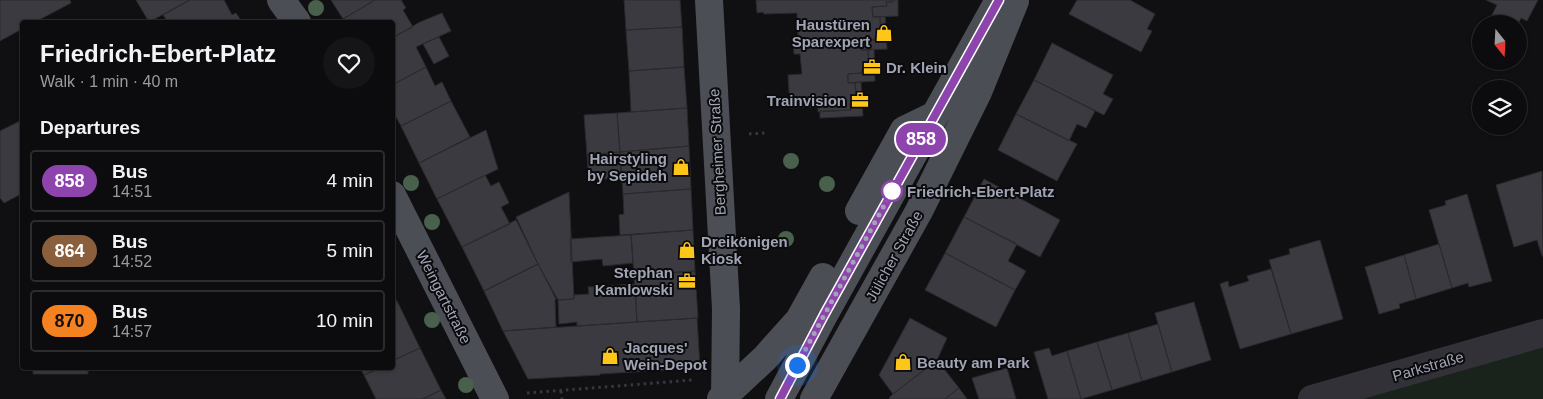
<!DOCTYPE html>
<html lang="en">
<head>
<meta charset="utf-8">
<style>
	body { margin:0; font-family:Helvetica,sans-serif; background:#151517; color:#f1f3f6; height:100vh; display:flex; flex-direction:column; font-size:19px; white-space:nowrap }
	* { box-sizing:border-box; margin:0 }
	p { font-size:16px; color:#9a9b9e }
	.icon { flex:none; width:28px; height:28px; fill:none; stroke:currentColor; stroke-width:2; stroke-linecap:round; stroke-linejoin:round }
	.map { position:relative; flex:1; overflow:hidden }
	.sheet { position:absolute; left:20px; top:20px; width:375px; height:350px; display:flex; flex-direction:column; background:#0c0c0e; border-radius:5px; box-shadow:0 1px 4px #0004,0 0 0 1px #2c2c2e }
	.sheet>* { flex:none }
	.badge { padding:0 10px; border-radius:16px; font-size:18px; line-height:32px }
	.needle { width:32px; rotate:162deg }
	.controls { position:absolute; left:1472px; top:15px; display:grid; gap:10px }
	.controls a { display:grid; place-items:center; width:55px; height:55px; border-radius:50%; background:#0c0c0e; box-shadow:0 1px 4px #0004,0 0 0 1px #2c2c2e; font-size:25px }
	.you { position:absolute; width:25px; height:25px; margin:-12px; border:4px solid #fff; border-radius:50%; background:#1a73e8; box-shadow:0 0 0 8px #1a73e833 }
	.map>.badge { position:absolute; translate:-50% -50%; box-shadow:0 0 0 2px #fff }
	h2 { padding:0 20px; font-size:19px; line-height:45px }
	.round { display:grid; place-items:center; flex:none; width:52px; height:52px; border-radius:26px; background:#151517 }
	.overview { display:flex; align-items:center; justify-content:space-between; height:85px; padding:0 20px }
	h1 { font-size:24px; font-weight:700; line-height:38px }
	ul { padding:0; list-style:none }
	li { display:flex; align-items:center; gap:15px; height:62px; margin:0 10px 8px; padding:0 10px; border:2px solid #2c2c2e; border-radius:5px }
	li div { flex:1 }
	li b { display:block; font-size:19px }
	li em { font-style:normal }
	li .badge { min-width:55px; font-weight:700; text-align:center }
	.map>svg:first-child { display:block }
	.green { fill:#1a221c }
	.building { fill:#3a3a40; stroke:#2a2a2e }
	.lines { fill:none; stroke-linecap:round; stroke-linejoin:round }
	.path { stroke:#37383e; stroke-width:3; stroke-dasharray:2.5 4; stroke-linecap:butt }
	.minor { stroke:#313137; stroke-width:28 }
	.major { stroke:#4c4e56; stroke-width:28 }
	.tree { fill:#48604c }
	.line-casing { stroke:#fff; stroke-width:11 }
	.line { stroke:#8e44ad; stroke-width:8 }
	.walk { stroke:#a0a4b4; stroke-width:5; stroke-dasharray:0 9 }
	.stop-dot { fill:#fff; stroke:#8e44ad; stroke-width:2.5 }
	.labels { text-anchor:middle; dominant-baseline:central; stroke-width:4; stroke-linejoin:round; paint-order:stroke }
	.poi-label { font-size:15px; font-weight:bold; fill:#a0a4b4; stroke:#0b0b0d; text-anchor:end }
	.street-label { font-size:15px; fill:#a0a4b4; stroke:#0b0b0d }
	.stop-label { font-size:15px; font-weight:bold; fill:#a0a4b4; stroke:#0b0b0d; text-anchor:start }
</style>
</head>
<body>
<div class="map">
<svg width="1543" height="399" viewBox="0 0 1543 399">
	<rect width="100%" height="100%" fill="#101012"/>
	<path class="green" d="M1543 343V399H1352Z"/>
	<path class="building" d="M0 0H70L71 3 35 22H22V29L0 41Z
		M136 0H190L149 22Z
		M190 0H224L232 15 236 13 242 22H168L163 15Z
		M331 0H375L343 19Z
		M375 0H401L406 8 403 10 413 27 392 38V22H345L343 19Z
		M624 0H680L682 27 626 30Z
		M756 0H893V2H886L887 6 872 7 873 17H880L881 36H875V40H860L861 50H868L869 69H862V73L848 74V83H855L857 104H850L851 110 818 112V107L790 108 788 75 802 74 800 54H794L793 36H798L797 13 764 14 763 12 757 13Z
		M893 0H898V16L873 17 872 7 887 6 886 2H893Z
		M1077 0H1130L1155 14 1147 29 1152 31 1141 52 1069 14Z
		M1486 0H1538L1527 21 1521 18 1518 24H1510L1492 15 1497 5Z
		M442 13 451 31 416 47 426 67 392 85V38L420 22Z
		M885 16 887 49 861 50 860 40H875V36H881L880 17Z
		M682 27 684 67 629 71 626 30Z
		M439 37 449 56 434 64 423 44Z
		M1052 43 1113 75 1103 94 1113 99 1104 115 1034 80Z
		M874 49 875 81 848 83V74L862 73V69H869L868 50Z
		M426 67 435 86 442 82 451 101 401 126 392 110V85Z
		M684 67 687 108 631 112 629 71Z
		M1034 80 1095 111 1086 128 1077 124 1069 141 1016 114Z
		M861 82 863 116 820 118V111L851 110 850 104H857L855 83Z
		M451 101 470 137 419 163 401 126Z
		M687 108 689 146 620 152 617 113Z
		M617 113 620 152 587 155 584 115Z
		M1016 114 1077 144 1057 181 998 150Z
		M22 120V198L21 194 4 203 0 198V131Z
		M486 130 498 169 437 199 419 163Z
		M689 146 691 189 623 194 620 152Z
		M620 152 621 178 589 180 587 155Z
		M1542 171 1543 256H1542L1537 240 1514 247 1496 185Z
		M485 175 491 186 499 182 509 203 501 207 510 224 462 247 437 199Z
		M984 179 1060 220 1040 257 964 217Z
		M691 189 693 230 620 235 619 215 624 214 623 194Z
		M569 192 574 299 558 300 538 264 516 217Z
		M1467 194 1492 281 1469 287 1468 283 1452 288 1429 210 1446 205 1445 201Z
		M964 217 1017 244 1008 261 1026 271 1015 290 945 253Z
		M516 220 538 264 484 291 462 247Z
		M693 230 695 271 634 275 631 235Z
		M631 235 633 263 603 266 602 259 571 262 570 239Z
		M1320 240 1343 319 1291 334 1269 260 1290 254 1289 249Z
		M1439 244 1452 288 1416 299 1404 255Z
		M945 253 1015 290 996 327 925 290Z
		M1404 255 1416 299 1399 304 1400 308 1379 314 1365 267Z
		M538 264 556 299 555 300 556 327 503 331 484 291Z
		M1271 269 1291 334 1240 349 1220 284 1228 281 1229 287 1249 281 1247 276Z
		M695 271 698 318 637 322 634 275Z
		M635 284 637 322 577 326V322L559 324 558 300 574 299V295L589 294 588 287Z
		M392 293 397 301 392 304Z
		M397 301 420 348 392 361V304Z
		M1194 302 1211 360 1172 372 1155 313Z
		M697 318 700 368 600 374V375L528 379 503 331Z
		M910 318 947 338 937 360 893 394 879 375Z
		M1158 324 1172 372 1142 381 1128 333Z
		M1128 333 1142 381 1112 390 1097 342Z
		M1097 342 1112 390 1081 399 1067 351Z
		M420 348 441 390 423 399H376L364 375 380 368H392V361Z
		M1049 348 1052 356 1067 351 1081 399H1048L1034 352Z
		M937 360 959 388 945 399H890L889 398 893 394Z
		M33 368H88V374H33Z
		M360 368H380L364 375Z
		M1007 368 1016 399H979L972 378Z
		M959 388 967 399H945Z
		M441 390 446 399H423Z"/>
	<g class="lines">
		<path class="path" d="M749 134 766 133
			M561 391 562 399
			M527 393 693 380"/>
		<path class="minor" d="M1312 399 1543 333"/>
		<path class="major" d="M281 0 297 22
			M709 0 726 309 725 399
			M392 195 495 399
			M859 211 904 130 935 115
			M721 399 765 358 799 320 823 277
			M779 399 824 315 999 0
			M814 399 919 211 978 92 1015 1"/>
	</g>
	<g class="tree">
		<circle cx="316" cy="8" r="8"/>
		<circle cx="791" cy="161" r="8"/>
		<circle cx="411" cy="183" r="8"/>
		<circle cx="827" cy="184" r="8"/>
		<circle cx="432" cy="222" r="8"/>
		<circle cx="786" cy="239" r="8"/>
		<circle cx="432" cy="320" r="8"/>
		<circle cx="466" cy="385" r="8"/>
	</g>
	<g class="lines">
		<g class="line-casing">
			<path id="line" d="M780 399 824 315 999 0"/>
		</g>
		<use href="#line" class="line"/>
		<path class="walk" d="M797 365 892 191"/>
	</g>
	<defs>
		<g id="shop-bare" transform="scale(1.35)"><path d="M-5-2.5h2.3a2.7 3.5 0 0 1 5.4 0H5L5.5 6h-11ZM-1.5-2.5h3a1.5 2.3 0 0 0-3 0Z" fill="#ffc61a" stroke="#0b0b0d" stroke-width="2.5" paint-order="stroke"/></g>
		<g id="office-bare" transform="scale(1.35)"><path d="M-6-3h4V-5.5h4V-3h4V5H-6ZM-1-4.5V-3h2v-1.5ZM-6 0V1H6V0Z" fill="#ffc61a" stroke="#0b0b0d" stroke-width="2.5" paint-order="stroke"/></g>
	</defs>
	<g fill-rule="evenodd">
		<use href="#shop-bare" x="884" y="33"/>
		<use href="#office-bare" x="872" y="67"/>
		<use href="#office-bare" x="860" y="100"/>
		<use href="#shop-bare" x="681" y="167"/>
		<use href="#shop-bare" x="687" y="250"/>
		<use href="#office-bare" x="687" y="281"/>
		<use href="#shop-bare" x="610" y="356"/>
		<use href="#shop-bare" x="903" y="362"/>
	</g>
	<circle class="stop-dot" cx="892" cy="191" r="10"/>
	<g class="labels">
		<g class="poi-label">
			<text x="870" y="24">Haustüren<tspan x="870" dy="17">Sparexpert</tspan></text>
			<text x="886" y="67" text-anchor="start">Dr. Klein</text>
			<text x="846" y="100">Trainvision</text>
			<text x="667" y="158">Hairstyling<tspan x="667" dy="17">by Sepideh</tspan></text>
			<text x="701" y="241" text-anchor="start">Dreikönigen<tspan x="701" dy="17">Kiosk</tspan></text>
			<text x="673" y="272">Stephan<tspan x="673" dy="17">Kamlowski</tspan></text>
			<text x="624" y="347" text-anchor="start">Jacques'<tspan x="624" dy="17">Wein-Depot</tspan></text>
			<text x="917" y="362" text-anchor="start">Beauty am Park</text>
		</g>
		<g class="street-label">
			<text transform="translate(717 152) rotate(-93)">Bergheimer Straße</text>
			<text transform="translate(894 256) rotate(-61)">Jülicher Straße</text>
			<text transform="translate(444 297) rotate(63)">Weingartstraße</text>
			<text transform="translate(1428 366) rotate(-16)">Parkstraße</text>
		</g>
		<g class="stop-label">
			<text x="907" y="191">Friedrich-Ebert-Platz</text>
		</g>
	</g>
</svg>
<div class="controls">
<a><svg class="needle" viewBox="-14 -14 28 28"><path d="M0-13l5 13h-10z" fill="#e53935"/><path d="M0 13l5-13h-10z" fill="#9a9b9e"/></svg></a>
<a><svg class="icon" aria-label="layers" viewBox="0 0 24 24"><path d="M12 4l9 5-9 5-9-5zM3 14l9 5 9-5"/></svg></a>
</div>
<div class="you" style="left:797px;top:365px"></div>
<b class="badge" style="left:921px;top:139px;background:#8e44ad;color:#fff">858</b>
<section class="sheet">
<div class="overview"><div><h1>Friedrich-Ebert-Platz</h1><p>Walk · 1 min · 40 m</p></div><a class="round"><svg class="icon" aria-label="heart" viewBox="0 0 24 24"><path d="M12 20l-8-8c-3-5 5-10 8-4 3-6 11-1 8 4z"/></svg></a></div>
<h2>Departures</h2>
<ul>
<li><span class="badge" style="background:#8e44ad;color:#fff">858</span><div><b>Bus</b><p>14:51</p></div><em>4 min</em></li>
<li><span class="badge" style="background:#8b5e3c;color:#fff">864</span><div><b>Bus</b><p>14:52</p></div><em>5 min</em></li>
<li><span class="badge" style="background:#f58220;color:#111">870</span><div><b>Bus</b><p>14:57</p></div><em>10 min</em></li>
</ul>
</section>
</div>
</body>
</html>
